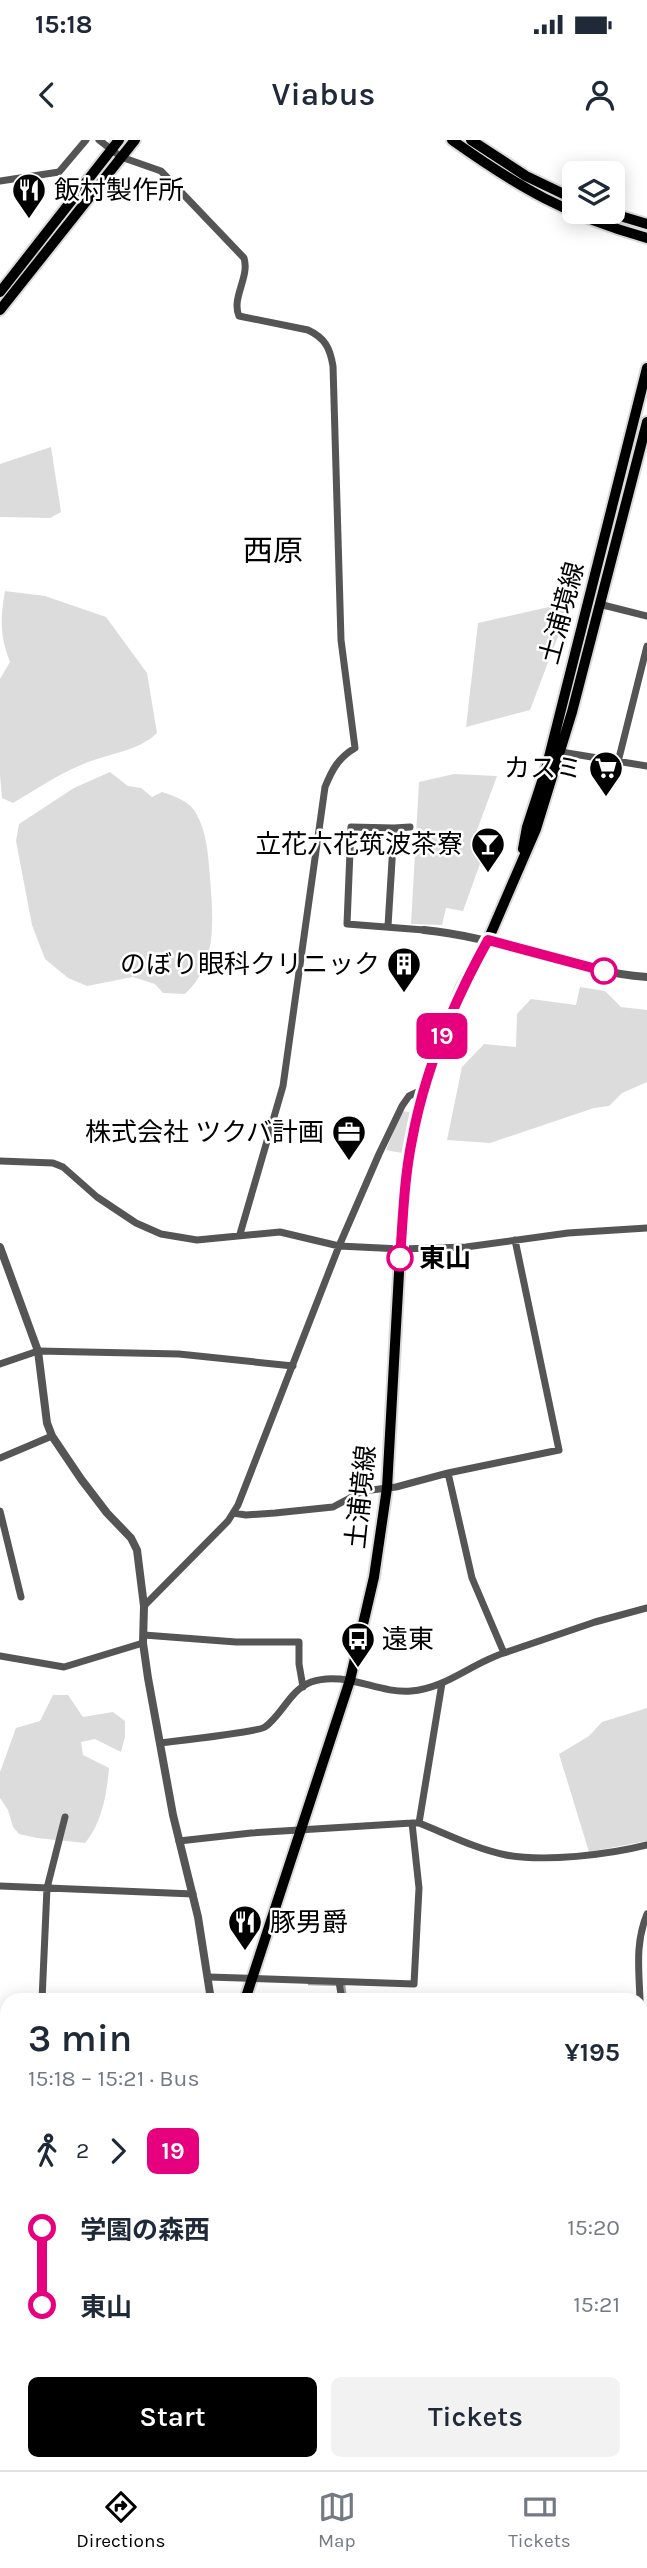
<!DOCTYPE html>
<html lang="en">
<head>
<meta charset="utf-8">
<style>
	body { margin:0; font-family:Karla,"Noto Sans JP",sans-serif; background:#f2f2f3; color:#1f2937; height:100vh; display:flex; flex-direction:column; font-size:26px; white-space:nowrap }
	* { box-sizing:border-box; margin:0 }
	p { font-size:23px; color:#747a83 }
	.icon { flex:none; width:38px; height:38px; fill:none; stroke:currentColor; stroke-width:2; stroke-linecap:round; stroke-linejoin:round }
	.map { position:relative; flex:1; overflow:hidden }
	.drawer { position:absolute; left:0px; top:1853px; width:648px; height:478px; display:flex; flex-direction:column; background:#fff; border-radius:21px 21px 0 0; box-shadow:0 4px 18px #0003 }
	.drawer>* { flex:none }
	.badge { padding:0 14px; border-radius:10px; font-size:24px; line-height:46px }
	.buttons { position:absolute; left:562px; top:21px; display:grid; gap:14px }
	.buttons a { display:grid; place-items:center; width:63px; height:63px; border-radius:10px; background:#fff; box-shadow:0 4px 18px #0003; font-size:35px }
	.map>.badge { position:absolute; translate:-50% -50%; box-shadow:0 0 0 4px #fff }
	.legs { display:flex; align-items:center; gap:10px; height:77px; padding:0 28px; font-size:23px }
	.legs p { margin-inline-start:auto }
	.summary { display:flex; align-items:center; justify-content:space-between; height:119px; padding:0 28px }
	h1 { font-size:38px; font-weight:600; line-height:52px }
	.cta { display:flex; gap:14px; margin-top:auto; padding:14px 28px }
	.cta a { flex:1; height:80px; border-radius:10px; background:#000; color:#fff; font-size:28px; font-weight:600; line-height:80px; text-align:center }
	.cta a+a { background:#f2f2f3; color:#1f2937 }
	ul { padding:0 28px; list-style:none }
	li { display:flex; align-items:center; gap:24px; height:77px; font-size:26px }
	li i { display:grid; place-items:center; width:10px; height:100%; margin:0 9px; background:currentColor }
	li i::after { content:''; width:18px; height:18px; margin:-9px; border:5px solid; border-radius:50%; background:#fff }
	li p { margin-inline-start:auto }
	li:first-child i { background:linear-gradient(#0000 50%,currentColor 0) }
	li:last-child i { background:linear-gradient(currentColor 50%,#0000 0) }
	.status { display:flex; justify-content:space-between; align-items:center; height:49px; padding:0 35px; background:#fff; direction:ltr }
	.status svg { height:19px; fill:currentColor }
	header { display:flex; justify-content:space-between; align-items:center; height:91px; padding:0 28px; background:#fff; font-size:32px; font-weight:600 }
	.tab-bar { display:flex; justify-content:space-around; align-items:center; height:98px; border-top:2px solid #e0e1e3; background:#fff; font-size:19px; color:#747a83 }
	.tab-bar a { display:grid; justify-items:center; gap:4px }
	.tab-bar .selected { color:#000 }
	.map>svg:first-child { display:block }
	.green { fill:#dcdcdc }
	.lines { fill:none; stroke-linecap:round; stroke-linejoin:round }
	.stream { stroke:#a3a3a3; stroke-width:2.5 }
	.primary-casing { stroke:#dbdbdb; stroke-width:14 }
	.trunk-casing { stroke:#dbdbdb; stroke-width:14 }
	.minor { stroke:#555; stroke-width:7 }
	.tertiary { stroke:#555; stroke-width:8 }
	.primary { stroke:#000; stroke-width:10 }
	.trunk { stroke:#000; stroke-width:10 }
	.line-1-casing { stroke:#fff; stroke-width:16 }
	.line-1 { stroke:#e6007e; stroke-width:10 }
	.stop-1-dot { fill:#fff; stroke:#e6007e; stroke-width:3.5 }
	.labels { text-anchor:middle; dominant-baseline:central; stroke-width:5; stroke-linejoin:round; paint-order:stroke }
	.poi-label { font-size:26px; fill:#000; stroke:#fff; text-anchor:end }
	.street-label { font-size:26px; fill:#000; stroke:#fff }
	.stop-label { font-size:26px; font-weight:bold; fill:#000; stroke:#fff; text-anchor:start }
	.quarter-label { font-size:30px; fill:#000; stroke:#fff }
</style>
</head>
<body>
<div class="status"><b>15:18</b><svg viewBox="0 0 49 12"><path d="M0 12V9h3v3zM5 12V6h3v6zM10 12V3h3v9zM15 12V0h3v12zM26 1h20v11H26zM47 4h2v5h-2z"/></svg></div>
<header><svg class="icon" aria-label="back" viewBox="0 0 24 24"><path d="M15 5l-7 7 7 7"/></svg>Viabus<svg class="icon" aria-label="person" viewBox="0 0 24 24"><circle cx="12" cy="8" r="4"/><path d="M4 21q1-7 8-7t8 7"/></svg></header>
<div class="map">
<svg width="647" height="2330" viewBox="0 0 647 2330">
	<rect width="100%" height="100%" fill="#fff"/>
	<path class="green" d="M51 307 61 372 50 378 0 377V324Z
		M5 451 45 456 106 477 147 533 157 593C138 612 105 614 81 625 57 635 35 650 13 663L2 658 0 635V539L10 522C0 496 0 479 5 451Z
		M571 462 530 570 466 587 478 483Z
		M110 632 128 646 141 648 152 657 162 652C172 655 187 660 194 670 207 690 208 714 210 737 213 778 218 824 185 854L163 853 155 844 133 837 87 846 68 838 45 819 32 785 16 701 19 684 74 648Z
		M454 634 497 636 473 701 485 710 463 771 446 768 442 785 411 784 419 642Z
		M580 847 605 851 621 867 647 870V942L622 953 609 966 594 968 490 1003 447 1000 462 927 484 904 516 907 517 874 531 859 576 865Z
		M402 971 410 972 402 1013 386 1010Z
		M53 1555H68L83 1577 113 1572 125 1581V1597L121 1612 95 1599 81 1602 83 1615 109 1628C107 1653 102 1683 85 1703L37 1698 19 1694 13 1687 8 1670 0 1658V1632L16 1588 40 1581Z
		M647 1568V1701L589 1712 559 1614 589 1596 602 1582Z
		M0 1990 7 1992V2111L0 2113Z"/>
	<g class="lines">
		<path class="stream" d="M309 1844 344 1845 346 1860
			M640 1952 647 1950"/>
		<g class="primary-casing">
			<path id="primary" d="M452 0C518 47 568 76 647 98
				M471 0 526 36 574 59
				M607 72 647 84
				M523 709 527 687 546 629 647 228
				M245 1860 350 1540 374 1437 387 1348 403 1061 412 1000 424 949 461 848 488 800 536 689 572 572 647 282
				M144 2330V2324"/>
		</g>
		<g class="trunk-casing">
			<path id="trunk" d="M0 152 119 0
				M0 170 135 0"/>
		</g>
		<path class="minor" d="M99 0 121 17 161 31 244 118C250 137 231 158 239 176L308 190C325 198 330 208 333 226L341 500 355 608C338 618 332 630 325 647L283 946 240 1094
			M0 41 59 32 86 0
			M599 464 647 476
			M561 612 647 626
			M618 622 647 506
			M394 688 410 687
			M388 786 394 688 351 687 347 784 424 790
			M0 1021 53 1023 63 1027 97 1057 136 1083 161 1094 197 1100 280 1092 339 1106 401 1109 466 1107 568 1093 647 1088
			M0 1224 38 1211 179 1214 293 1226
			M0 1318 52 1296
			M0 1371 21 1457
			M233 1373 246 1375 275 1373 333 1367 363 1351 396 1347 448 1333 559 1310 515 1100
			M144 1466 228 1381 238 1365 339 1106 379 1014 402 966 409 956 424 949
			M144 1495 236 1502H299V1524L303 1547
			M504 1513 595 1482 647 1468
			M0 1516 64 1527 143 1503
			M160 1603C176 1601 258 1592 265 1587 282 1575 290 1550 311 1542 345 1530 378 1554 411 1551 445 1549 472 1523 504 1513L472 1438 448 1333
			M419 1683 442 1543
			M179 1701 251 1693 412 1683
			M0 1746 193 1754
			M209 1837 414 1844 419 1748 412 1683H419C447 1694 476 1709 506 1715 545 1722 608 1715 647 1705
			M339 1842 342 1860
			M42 1860 47 1748 65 1677
			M640 1860C639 1830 635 1803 647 1774
			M0 1899 7 1895
			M640 1958 647 1956
			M640 2015 647 2013
			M640 2072 647 2070
			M640 2276 647 2293
			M0 2297H7
			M459 2324 463 2330
			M239 2330 243 2324
			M509 2330 525 2324"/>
		<path class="tertiary" d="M424 790C500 797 570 831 647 837
			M0 1107 38 1211 47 1283 52 1296 81 1339 107 1373 131 1398 137 1410 144 1466 143 1503 148 1538 173 1675 198 1777 211 1860
			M640 2128 647 2126
			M640 2176 647 2173
			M640 2224 647 2222"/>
		<use href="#primary" class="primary"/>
		<use href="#trunk" class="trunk"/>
	</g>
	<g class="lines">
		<g class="line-1-casing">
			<path id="line-1" d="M400 1118C403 1079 404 1039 412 1000 425 929 453 863 488 800L604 831"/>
		</g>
		<use href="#line-1" class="line-1"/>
	</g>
	<defs>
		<g id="restaurant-pin" transform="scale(1.75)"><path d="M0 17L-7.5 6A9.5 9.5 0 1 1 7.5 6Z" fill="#000" stroke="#fff"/><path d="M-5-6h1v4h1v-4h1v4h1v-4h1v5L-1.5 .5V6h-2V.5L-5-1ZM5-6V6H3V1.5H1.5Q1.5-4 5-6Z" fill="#fff"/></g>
		<g id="supermarket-pin" transform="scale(1.75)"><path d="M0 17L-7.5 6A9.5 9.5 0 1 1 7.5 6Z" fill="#000" stroke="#fff"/><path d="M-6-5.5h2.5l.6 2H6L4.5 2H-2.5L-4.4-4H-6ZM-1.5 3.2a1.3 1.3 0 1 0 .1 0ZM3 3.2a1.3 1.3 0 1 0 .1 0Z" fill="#fff"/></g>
		<g id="bar-pin" transform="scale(1.75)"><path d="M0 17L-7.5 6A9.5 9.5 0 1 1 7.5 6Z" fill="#000" stroke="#fff"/><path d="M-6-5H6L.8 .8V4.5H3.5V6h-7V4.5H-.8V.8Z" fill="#fff"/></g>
		<g id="building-pin" transform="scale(1.75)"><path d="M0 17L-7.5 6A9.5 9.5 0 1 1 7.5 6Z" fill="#000" stroke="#fff"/><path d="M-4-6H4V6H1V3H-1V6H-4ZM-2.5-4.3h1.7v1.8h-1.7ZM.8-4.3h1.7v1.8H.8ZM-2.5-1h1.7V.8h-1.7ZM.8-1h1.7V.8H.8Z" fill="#fff"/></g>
		<g id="office-pin" transform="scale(1.75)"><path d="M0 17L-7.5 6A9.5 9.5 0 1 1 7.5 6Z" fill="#000" stroke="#fff"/><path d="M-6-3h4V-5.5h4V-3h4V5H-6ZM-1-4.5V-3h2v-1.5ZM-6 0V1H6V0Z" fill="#fff"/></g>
		<g id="bus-pin" transform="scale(1.75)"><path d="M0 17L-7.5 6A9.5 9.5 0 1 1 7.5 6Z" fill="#000" stroke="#fff"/><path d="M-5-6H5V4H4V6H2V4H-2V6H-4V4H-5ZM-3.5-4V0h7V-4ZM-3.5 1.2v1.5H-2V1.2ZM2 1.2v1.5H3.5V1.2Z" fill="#fff"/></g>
	</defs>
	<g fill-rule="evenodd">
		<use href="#restaurant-pin" x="29" y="50"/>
		<use href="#supermarket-pin" x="606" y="628"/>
		<use href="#bar-pin" x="488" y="704"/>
		<use href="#building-pin" x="404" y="824"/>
		<use href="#office-pin" x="349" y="992"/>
		<use href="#bus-pin" x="358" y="1499"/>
		<use href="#restaurant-pin" x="245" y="1782"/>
	</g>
	<g class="stop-1-dot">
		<circle cx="604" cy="831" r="12"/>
		<circle cx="400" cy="1118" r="12"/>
	</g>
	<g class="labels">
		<g class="poi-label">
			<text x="54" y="50" text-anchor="start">飯村製作所</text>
			<text x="582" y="628">カスミ</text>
			<text x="463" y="704">立花六花筑波茶寮</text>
			<text x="380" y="824">のぼり眼科クリニック</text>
			<text x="324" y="992">株式会社 ツクバ計画</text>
			<text x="382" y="1499" text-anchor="start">遠東</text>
			<text x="270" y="1782" text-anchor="start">豚男爵</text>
		</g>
		<g class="street-label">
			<text transform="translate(562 473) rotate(-75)">土浦境線</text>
			<text transform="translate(361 1357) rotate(-84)">土浦境線</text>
		</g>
		<g class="stop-label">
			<text x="419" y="1118">東山</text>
		</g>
		<g class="quarter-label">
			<text x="273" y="411">西原</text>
		</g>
	</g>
</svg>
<div class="buttons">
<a><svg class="icon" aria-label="layers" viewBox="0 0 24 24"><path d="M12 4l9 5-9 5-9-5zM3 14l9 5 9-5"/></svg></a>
</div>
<b class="badge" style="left:442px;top:896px;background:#e6007e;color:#fff">19</b>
<section class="drawer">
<div class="summary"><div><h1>3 min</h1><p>15:18 – 15:21 · Bus</p></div><b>¥195</b></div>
<div class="legs"><svg class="icon" aria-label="walk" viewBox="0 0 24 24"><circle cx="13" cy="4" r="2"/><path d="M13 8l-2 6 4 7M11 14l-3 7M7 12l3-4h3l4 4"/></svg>2<svg class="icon" aria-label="forward" viewBox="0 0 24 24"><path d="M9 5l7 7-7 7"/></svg><b class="badge" style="background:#e6007e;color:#fff">19</b></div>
<ul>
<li><i style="color:#e6007e"></i><b>学園の森西</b><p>15:20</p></li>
<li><i style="color:#e6007e"></i><b>東山</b><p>15:21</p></li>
</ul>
<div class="cta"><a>Start</a><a>Tickets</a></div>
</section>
</div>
<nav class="tab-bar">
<a class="selected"><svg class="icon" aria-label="directions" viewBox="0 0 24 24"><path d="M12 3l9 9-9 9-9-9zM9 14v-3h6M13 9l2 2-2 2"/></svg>Directions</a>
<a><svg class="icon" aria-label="map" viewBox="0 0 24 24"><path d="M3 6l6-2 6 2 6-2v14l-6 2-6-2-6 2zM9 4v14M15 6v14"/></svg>Map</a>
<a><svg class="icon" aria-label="tickets" viewBox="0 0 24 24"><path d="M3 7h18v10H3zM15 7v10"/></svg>Tickets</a>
</nav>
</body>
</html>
